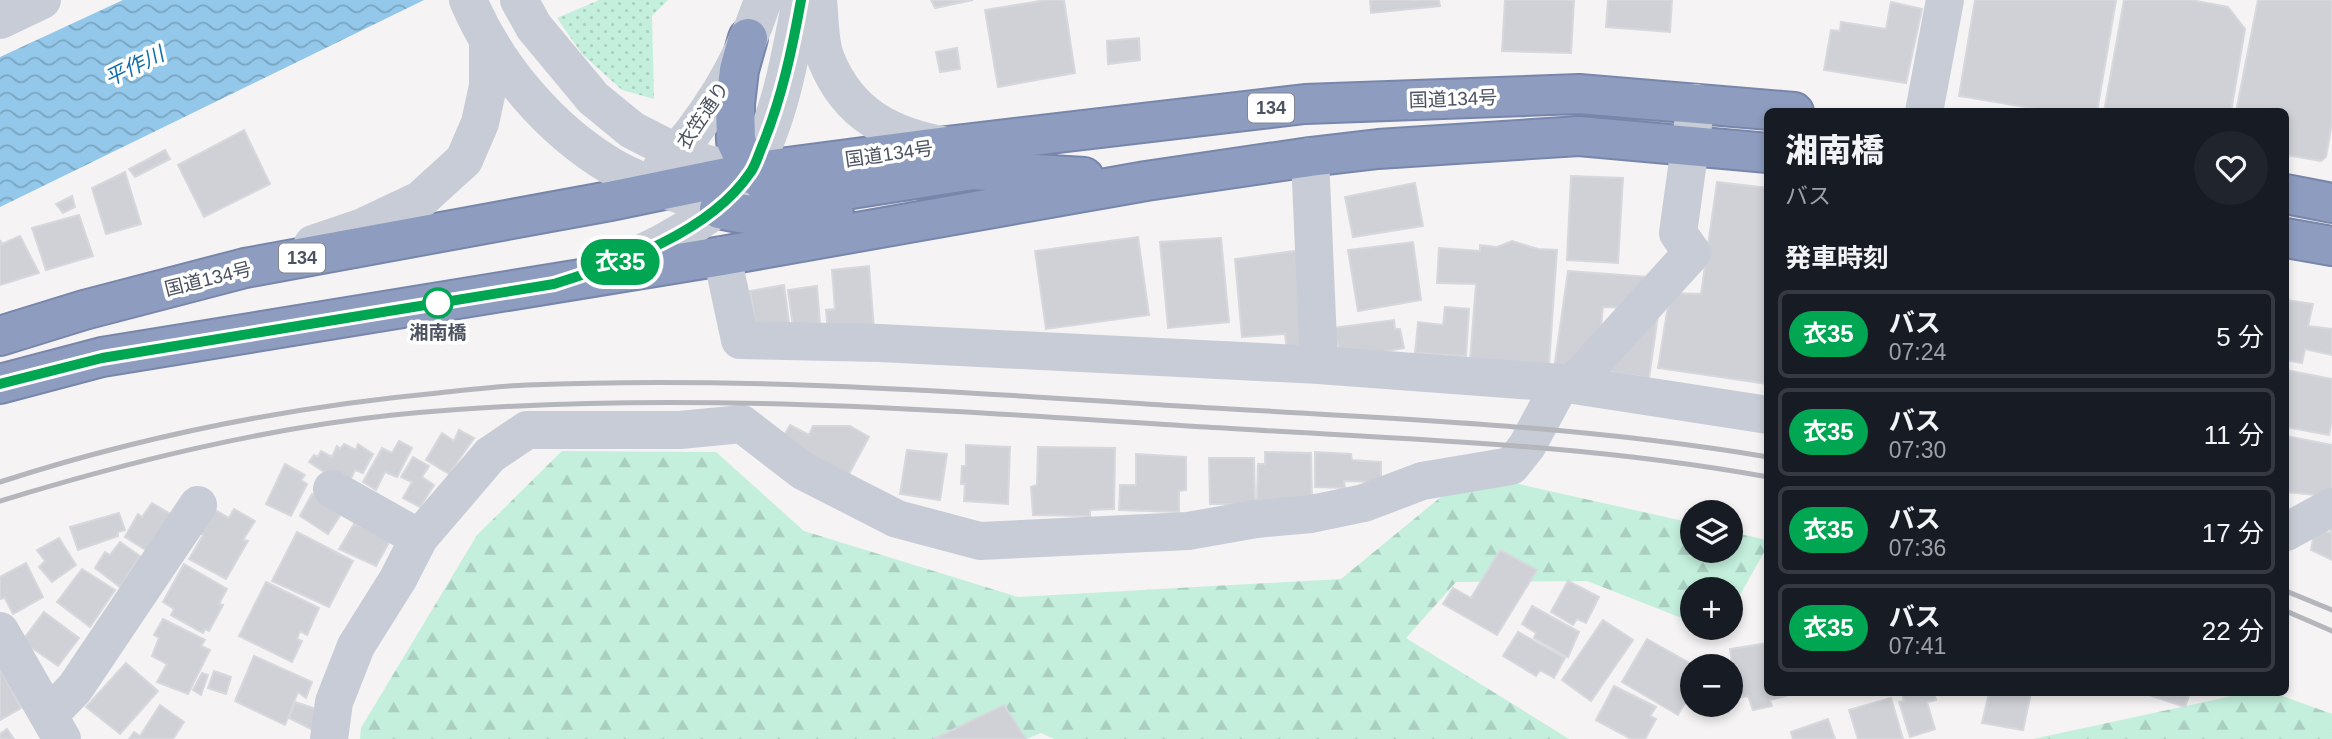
<!DOCTYPE html>
<html lang="ja">
<head>
<meta charset="utf-8">
<style>
	body { margin:0; font-family:Helvetica,"Noto Sans JP",sans-serif; background:#20242c; color:#f1f3f6; height:100vh; display:flex; flex-direction:column; font-size:26px; white-space:nowrap }
	* { box-sizing:border-box; margin:0 }
	p { font-size:23px; color:#9ea1a6 }
	.icon { flex:none; width:38px; height:38px; fill:none; stroke:currentColor; stroke-width:2; stroke-linecap:round; stroke-linejoin:round }
	.map { position:relative; flex:1; overflow:hidden }
	.sheet { position:absolute; left:1764px; top:108px; width:525px; height:588px; display:flex; flex-direction:column; background:#171b24; border-radius:10px; box-shadow:0 4px 10px #0003 }
	.sheet>* { flex:none }
	.badge { padding:0 14px; border-radius:23px; font-size:24px; line-height:46px }
	.controls { position:absolute; left:1680px; top:500px; display:grid; gap:14px }
	.controls a { display:grid; place-items:center; width:63px; height:63px; border-radius:50%; background:#171b24; box-shadow:0 4px 10px #0003; font-size:35px }
	.map>.badge { position:absolute; translate:-50% -50%; box-shadow:0 0 0 4px #fff }
	h2 { padding:0 21px; font-size:26px; line-height:63px }
	.round { display:grid; place-items:center; flex:none; width:74px; height:74px; border-radius:37px; background:#20242c }
	.headline { display:flex; align-items:center; justify-content:space-between; height:119px; padding:0 21px }
	h1 { font-size:33px; font-weight:800; line-height:52px }
	ul { padding:0; list-style:none }
	li { display:flex; align-items:center; gap:21px; height:88px; margin:0 14px 10px; padding:0 7px; border:4px solid #363941; border-radius:10px }
	li div { flex:1 }
	li b { display:block; font-size:26px }
	li em { font-style:normal }
	li .badge { min-width:77px; font-weight:700; text-align:center }
	.map>svg:first-child { display:block }
	.forest { fill:url(#forest-firs) }
	.garden { fill:url(#garden-dots) }
	.water { fill:url(#water-waves) }
	.building { fill:#d0d1d6; stroke:#d7d8dd; stroke-width:2 }
	.lines { fill:none; stroke-linecap:round; stroke-linejoin:round }
	.highway-casing { stroke:#7886ab; stroke-width:42 }
	.minor { stroke:#c7ccd6; stroke-width:38 }
	.highway { stroke:#8d9cbf; stroke-width:38 }
	.rail { stroke:#b5b6bc; stroke-width:5 }
	.line-casing { stroke:#fff; stroke-width:16 }
	.line { stroke:#00a651; stroke-width:10 }
	.stop-dot { fill:#fff; stroke:#00a651; stroke-width:3.5 }
	.labels { text-anchor:middle; dominant-baseline:central; stroke-width:7; stroke-linejoin:round; paint-order:stroke }
	.shield { fill:#fff; stroke:#818690; stroke-width:2 }
	.shield-label { font-size:18px; font-weight:bold; fill:#4b5260 }
	.street-label { font-size:19px; fill:#4b5260; stroke:#fff }
	.stop-label { font-size:19px; font-weight:bold; fill:#4b5260; stroke:#fff }
	.water-label { font-size:21px; font-style:italic; fill:#126eac; stroke:#fff }
</style>
</head>
<body>
<div class="map">
<svg width="2332" height="739" viewBox="0 0 2332 739">
	<defs>
		<pattern id="forest-firs" width="22" height="20" patternUnits="userSpaceOnUse" patternTransform="scale(1.75)"><rect width="22" height="20" fill="#c4efdd"/><path d="M5 1l3.5 6h-7zM16 11l3.5 6h-7z" fill="#aacfc0"/></pattern>
		<pattern id="garden-dots" width="8" height="8" patternUnits="userSpaceOnUse" patternTransform="scale(1.75)"><rect width="8" height="8" fill="#c4efdd"/><path d="M2 2h.1M6 6h.1" fill="none" stroke="#aacfc0" stroke-width="1.8" stroke-linecap="round"/></pattern>
		<pattern id="water-waves" width="16" height="10" patternUnits="userSpaceOnUse" patternTransform="scale(1.75)"><rect width="16" height="10" fill="#93c8ea"/><path d="M0 5q4-4 8 0t8 0" fill="none" stroke="#7aa5c1"/></pattern>
	</defs>
	<rect width="100%" height="100%" fill="#f5f3f3"/>
	<path class="forest" d="M562 451 716 452 804 531 1018 597 1341 579 1470 473 1692 523V551H1731V532L1767 540V547L1731 611V590H1692V622L1587 581 1456 582 1406 638 1569 739H1054L1041 733 1027 739H360L361 728 477 535Z
		M2246 693H2274L2332 714V739H2033Z"/>
	<path class="garden" d="M599 0H668L652 16 654 99 622 90 582 54 557 18Z"/>
	<path class="water" d="M123 0H424L0 207V57Z"/>
	<path class="building" d="M931 0H973L935 8Z
		M1046 0H1064L1075 73 998 87 985 10Z
		M1370 0H1439L1440 6 1371 13Z
		M1505 0H1574L1571 53 1502 51Z
		M1608 0H1672L1670 32 1606 27Z
		M1975 0H2116L2097 112H2055L1959 96Z
		M2124 0H2191L2228 7 2245 29 2231 112H2104Z
		M2258 0H2332V123L2326 157 2321 161 2286 155V112H2236Z
		M1891 2 1922 9 1906 83 1824 70 1831 30 1840 31 1841 22 1886 29Z
		M1139 38 1140 60 1108 64 1107 41Z
		M957 48 960 69 940 72 936 52Z
		M244 130 270 184 204 217 178 165Z
		M165 150 170 159 135 177 129 169Z
		M125 172 141 224 106 234 92 188Z
		M1571 176 1623 178 1618 263 1567 260Z
		M1717 182 1768 188V384L1658 368 1670 293 1701 294Z
		M1415 183 1423 226 1353 237 1345 197Z
		M72 196 75 207 63 213 56 204Z
		M79 215 93 256 46 270 32 228Z
		M20 236 39 273 0 285V240L2 244Z
		M1138 237 1149 315 1046 329 1035 251Z
		M1221 238 1229 322 1168 328 1160 242Z
		M1512 241 1538 249 1557 250 1549 365 1470 360 1476 284 1437 283 1439 248 1480 251V245L1497 247Z
		M1413 242 1421 300 1358 311 1348 250Z
		M1302 250 1307 346 1287 349 1285 334 1242 337 1235 259Z
		M869 266 874 329 828 332 826 310 835 309 832 270Z
		M1568 271 1651 277 1627 308 1603 307 1600 337 1567 370 1554 369Z
		M784 285 789 323 756 329 750 291Z
		M817 286 820 323 793 327 788 290Z
		M2286 300 2313 304 2308 326 2332 329V355L2305 349 2302 363 2286 360Z
		M1445 307 1469 309 1466 356 1415 353 1418 322 1443 325Z
		M1658 315 1649 378 1606 371Z
		M1394 320 1395 329H1400L1404 348 1360 356 1341 353 1332 328Z
		M2286 370 2332 379V420L2329 435 2286 427Z
		M790 425 809 435 813 426H850L869 437 849 474 780 443Z
		M459 430 474 438 449 474 426 460 442 433 454 441Z
		M2286 436 2332 445V492L2326 496 2286 492Z
		M399 441 412 448 397 477 385 472 376 490 363 482 382 448 392 453Z
		M344 444 356 450 358 444 373 454 363 473 355 470 347 487 309 462 314 455 318 457 321 451 332 457 337 446 340 449Z
		M966 445 1010 447 1008 504 964 501 965 484H961L962 466H966Z
		M1038 447 1115 448 1114 509 1090 510V516L1033 515 1031 487 1037 485Z
		M907 450 947 454 940 500 900 494Z
		M1265 452 1311 453 1312 499 1257 500 1258 464H1265Z
		M1315 452 1351 454 1352 460 1381 462V482L1344 481 1345 488 1315 487Z
		M1136 454 1186 457V490L1179 491V512L1119 510 1120 485H1136Z
		M413 457 429 466 422 477 434 485 420 507 403 498 412 482 401 477Z
		M1209 458H1254L1255 504H1210Z
		M285 464 305 475 301 480 307 484 291 516 266 504Z
		M312 494 343 511 328 534 300 516Z
		M152 503 172 515 147 551 125 537 138 514 142 517Z
		M212 508 229 518 234 509 255 521 243 540 248 541 226 579 189 559 203 535 198 532Z
		M119 513 125 530 118 532V536L78 550 70 527Z
		M354 524 392 537 376 566 339 549Z
		M2331 525H2332V560L2311 550 2315 529 2330 533Z
		M297 532 353 561 329 607 272 581Z
		M59 538 76 565 52 582 39 567 45 561 37 550Z
		M120 542 140 556 120 587 95 568 105 552 110 555Z
		M1500 550 1537 570 1497 635 1443 604 1453 588 1471 598Z
		M26 563 43 597 13 614 5 598 0 599V577Z
		M184 564 227 589 219 604 223 605 209 631 205 629 203 633 171 615 174 609 163 602Z
		M82 569 115 590 90 627 57 602Z
		M1568 581 1599 597 1586 623 1577 619 1573 625 1551 612Z
		M266 582 319 608 307 635 300 631 297 639 302 641 292 662 239 636Z
		M1532 606 1579 632 1568 657 1534 638 1536 633 1522 624Z
		M44 612 79 638 58 666 22 641Z
		M163 619 205 640 201 646 210 650 188 694 157 682 167 664 152 656 159 638 154 635Z
		M1603 620 1633 640 1591 701 1562 680Z
		M1518 632 1565 658 1554 678 1540 670 1536 676 1503 656Z
		M1647 639 1691 664 1686 674 1692 677V691L1678 715 1622 682Z
		M1768 643V693H1785L1786 696 1770 700 1772 706 1753 710 1748 696 1737 698 1730 649Z
		M254 656 312 682 306 698 298 692 285 725 235 701Z
		M126 663 158 691 120 734 86 707Z
		M0 668 21 708 0 720Z
		M214 671 231 677 226 694 208 688Z
		M202 673 208 675 201 695 193 690Z
		M1614 686 1656 707 1650 716 1656 719 1645 739H1631L1596 720Z
		M1902 693H1934L1936 700 1927 702 1935 729 1910 737 1899 702 1904 701Z
		M1989 693H2031L2023 730 1982 723Z
		M2143 693H2190L2185 707Z
		M1891 698 1903 739H1858L1849 710Z
		M295 702 319 710 313 730 289 718Z
		M160 705 184 722 173 739H129L134 732 140 736Z
		M1004 705 1026 739H934Z
		M1828 719 1835 739H1793L1791 732Z
		M7 729 14 739H0V734Z"/>
	<g class="lines">
		<g class="highway-casing">
			<path id="highway" d="M748 38 739 70 735 104 736 141 751 172 771 187 798 195 826 193 973 170 1084 177
				M2286 194 2332 203
				M719 209C758 218 795 220 834 214
				M2286 238 2332 246
				M0 336 84 310 245 268 610 201 751 172 947 146 1305 104 1579 94 1794 112
				M0 384 102 357 722 256 1146 181 1310 157 1378 149 1579 136 1768 153"/>
		</g>
		<path class="minor" d="M468 0C496 66 549 129 611 166 633 179 657 187 681 195
			M519 0 534 27 593 98 632 130 677 153 707 164 751 172
			M818 0C820 18 819 42 826 59 848 115 891 136 947 146
			M0 20 42 0
			M1924 112 1945 0
			M1310 157 1319 365
			M661 169C706 123 743 62 763 0
			M313 244 363 227 420 200 464 160 480 123 488 86V40
			M722 256 740 340 880 343 1319 365 1561 383 1768 415
			M600 270C646 255 728 213 751 171 780 119 790 57 801 0
			M1572 385 1692 253 1678 233 1696 103
			M332 489 419 538
			M2286 532 2332 507
			M0 631 62 739
			M49 715 75 688 198 505
			M329 739 334 702 356 646 398 579 419 538 490 455 527 430H680L742 424 803 471 897 519 980 541 1188 531 1256 519 1311 514 1364 503 1422 481 1511 466 1527 446 1561 383"/>
		<use href="#highway" class="highway"/>
		<path class="rail" d="M0 482C142 436 289 407 438 393 467 390 497 386 527 385 744 376 962 392 1179 406 1376 418 1573 424 1768 457
			M0 501C128 462 260 429 393 415 664 388 935 410 1206 427 1393 439 1583 443 1768 477
			M2286 591 2332 610
			M2286 611 2332 631"/>
	</g>
	<g class="lines">
		<g class="line-casing">
			<path id="line" d="M0 384 102 358 554 284C621 263 709 233 750 173 756 165 759 153 763 144 782 97 792 50 801 0"/>
		</g>
		<use href="#line" class="line"/>
	</g>
	<circle class="stop-dot" cx="438" cy="303" r="14"/>
	<g class="labels">
		<g class="shield">
			<rect x="1248" y="93.5" width="46" height="29" rx="5"/>
			<rect x="279" y="243.5" width="46" height="29" rx="5"/>
		</g>
		<g class="shield-label">
			<text x="1271" y="108">134</text>
			<text x="302" y="258">134</text>
		</g>
		<g class="street-label">
			<text transform="translate(1453 99) rotate(-2)">国道134号</text>
			<text transform="translate(703 115) rotate(-56)">衣笠通り</text>
			<text transform="translate(889 154) rotate(-8)">国道134号</text>
			<text transform="translate(208 279) rotate(-14)">国道134号</text>
		</g>
		<g class="stop-label">
			<text x="438" y="332">湘南橋</text>
		</g>
		<g class="water-label">
			<text transform="translate(134 66) rotate(-26)">平作川</text>
		</g>
	</g>
</svg>
<div class="controls">
<a><svg class="icon" aria-label="layers" viewBox="0 0 24 24"><path d="M12 4l9 5-9 5-9-5zM3 14l9 5 9-5"/></svg></a>
<a>+</a>
<a>−</a>
</div>
<b class="badge" style="left:620px;top:262px;background:#00a651;color:#fff">衣35</b>
<section class="sheet">
<div class="headline"><div><h1>湘南橋</h1><p>バス</p></div><a class="round"><svg class="icon" aria-label="heart" viewBox="0 0 24 24"><path d="M12 20l-8-8c-3-5 5-10 8-4 3-6 11-1 8 4z"/></svg></a></div>
<h2>発車時刻</h2>
<ul>
<li><span class="badge" style="background:#00a651;color:#fff">衣35</span><div><b>バス</b><p>07:24</p></div><em>5 分</em></li>
<li><span class="badge" style="background:#00a651;color:#fff">衣35</span><div><b>バス</b><p>07:30</p></div><em>11 分</em></li>
<li><span class="badge" style="background:#00a651;color:#fff">衣35</span><div><b>バス</b><p>07:36</p></div><em>17 分</em></li>
<li><span class="badge" style="background:#00a651;color:#fff">衣35</span><div><b>バス</b><p>07:41</p></div><em>22 分</em></li>
</ul>
</section>
</div>
</body>
</html>
